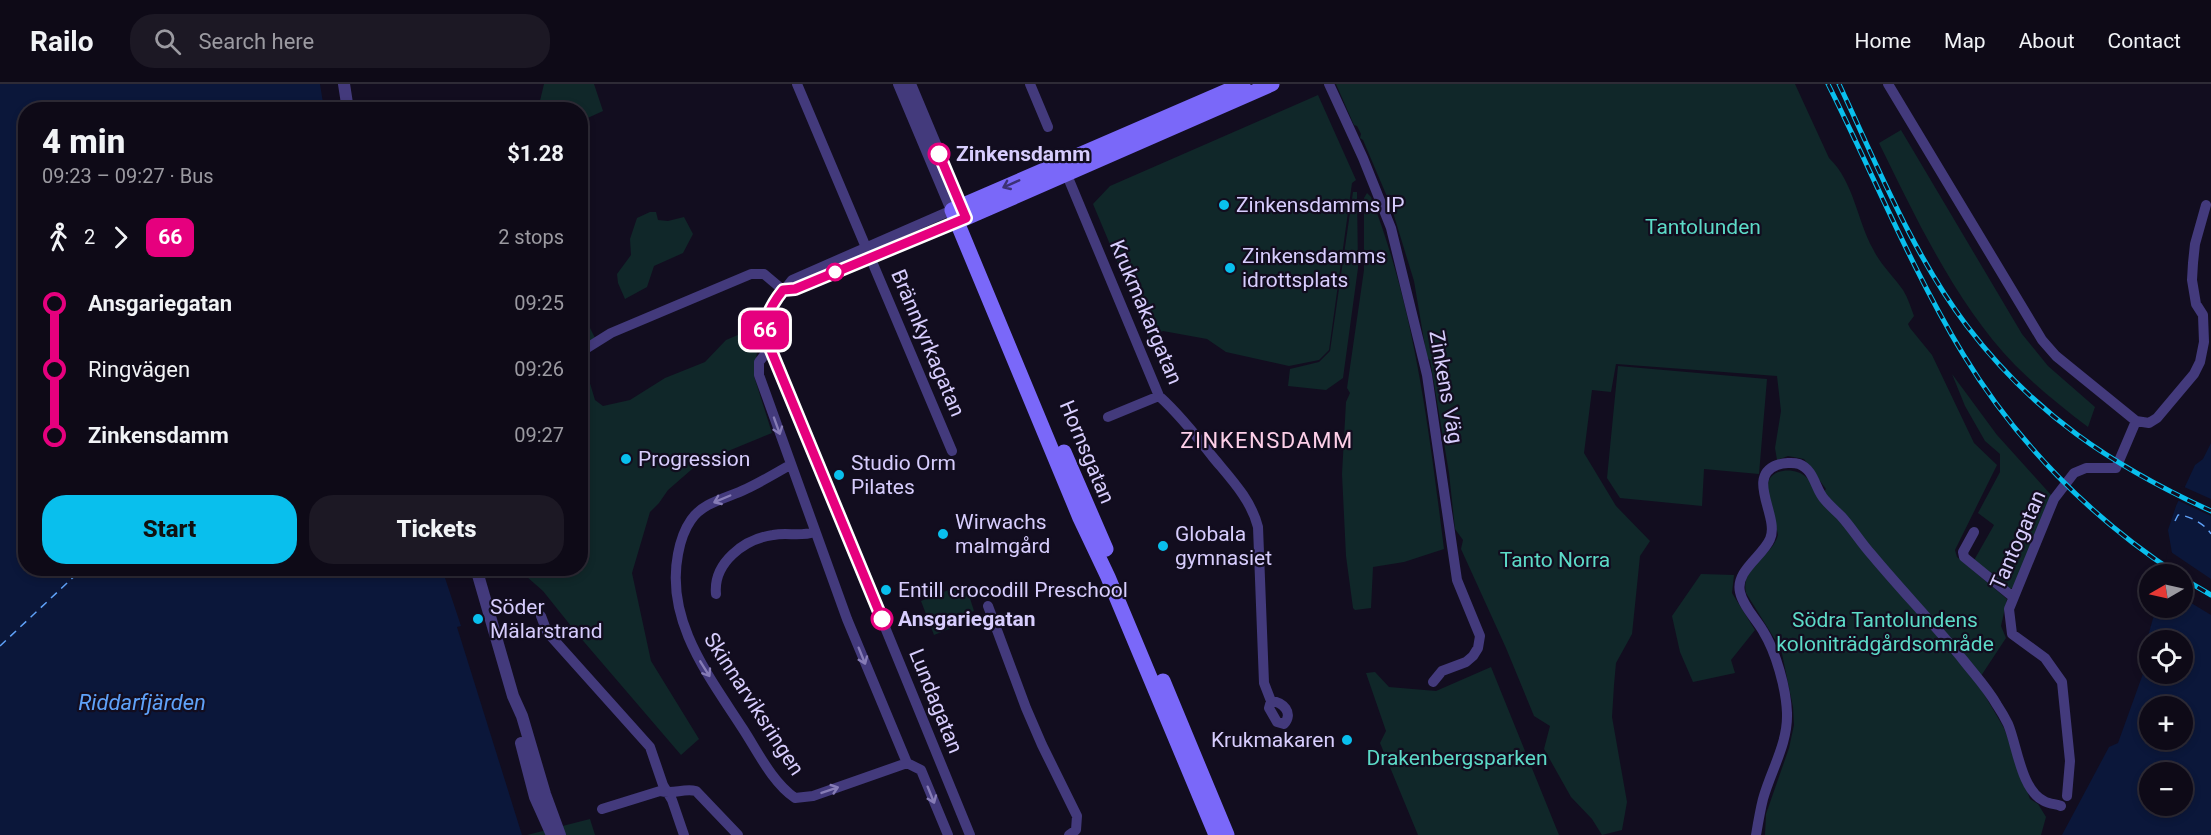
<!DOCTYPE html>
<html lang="en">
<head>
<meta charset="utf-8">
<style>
	body { margin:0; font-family:Roboto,sans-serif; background:#1c1824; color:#f1f3f6; height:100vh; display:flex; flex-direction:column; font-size:22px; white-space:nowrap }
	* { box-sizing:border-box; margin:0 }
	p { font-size:20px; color:#9b9aa1 }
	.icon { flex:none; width:33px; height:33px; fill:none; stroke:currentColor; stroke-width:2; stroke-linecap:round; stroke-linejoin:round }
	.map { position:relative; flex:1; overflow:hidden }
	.details { position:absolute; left:18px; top:18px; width:570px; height:474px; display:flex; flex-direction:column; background:#0e0a17; border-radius:24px; box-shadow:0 3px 9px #0003,0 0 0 2px #2e2b36 }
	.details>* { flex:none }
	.badge { padding:0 12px; border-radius:9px; font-size:21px; line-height:39px }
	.needle { width:39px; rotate:261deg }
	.fabs { position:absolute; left:2139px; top:480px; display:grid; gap:12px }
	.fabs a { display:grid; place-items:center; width:54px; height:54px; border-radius:50%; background:#0e0a17; box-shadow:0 3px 9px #0003,0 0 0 2px #2e2b36; font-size:30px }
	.map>.badge { position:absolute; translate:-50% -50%; box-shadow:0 0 0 3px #fff }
	.legs { display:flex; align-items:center; gap:9px; height:66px; padding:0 24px; font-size:20px }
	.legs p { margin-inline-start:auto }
	.head { display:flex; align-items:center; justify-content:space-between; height:102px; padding:0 24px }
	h1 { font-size:33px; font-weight:800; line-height:45px }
	.button { display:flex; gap:12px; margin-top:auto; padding:12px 24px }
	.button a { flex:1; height:69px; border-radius:24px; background:#09bfed; color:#111; font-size:24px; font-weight:800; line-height:69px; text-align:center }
	.button a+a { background:#1c1824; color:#f1f3f6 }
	ul { padding:0 24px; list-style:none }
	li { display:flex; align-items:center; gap:21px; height:66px; font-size:22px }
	li i { display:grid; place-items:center; width:9px; height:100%; margin:0 8px; background:currentColor }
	li i::after { content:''; width:15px; height:15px; margin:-8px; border:4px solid; border-radius:50%; background:#0e0a17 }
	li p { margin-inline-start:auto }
	li:first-child i { background:linear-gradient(#0000 50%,currentColor 0) }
	li:last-child i { background:linear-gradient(currentColor 50%,#0000 0) }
	header { display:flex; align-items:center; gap:36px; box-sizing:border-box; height:84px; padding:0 30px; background:#0e0a17; border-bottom:2px solid #2e2b36 }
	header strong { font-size:28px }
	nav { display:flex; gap:33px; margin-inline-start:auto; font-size:21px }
	.search { width:420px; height:54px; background:#1c1824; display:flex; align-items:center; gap:15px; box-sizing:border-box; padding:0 21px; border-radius:24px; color:#9b9aa1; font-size:22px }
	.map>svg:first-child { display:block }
	.green { fill:#102729 }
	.water { fill:#0b173a; fill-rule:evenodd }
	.pier { fill:#120d1f }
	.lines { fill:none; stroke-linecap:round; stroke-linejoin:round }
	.ferry { stroke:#5fa2f9; stroke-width:1.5; stroke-dasharray:8 6; stroke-linecap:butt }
	.minor { stroke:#433a7c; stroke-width:10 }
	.tertiary { stroke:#433a7c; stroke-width:12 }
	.secondary { stroke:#7a68f9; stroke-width:15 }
	.rail-casing { stroke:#09bfed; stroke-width:5 }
	.rail { stroke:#120d1f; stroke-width:3; stroke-dasharray:9; stroke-linecap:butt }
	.oneway { stroke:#3c3176 }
	.oneway2 { stroke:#867cb6 }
	.line-1-casing { stroke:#fff; stroke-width:14 }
	.line-1 { stroke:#e6007e; stroke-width:9 }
	.stop-1-dot { fill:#fff; stroke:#e6007e; stroke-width:3 }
	.poi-dot { fill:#09bfed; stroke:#120d1f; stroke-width:2 }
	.labels { text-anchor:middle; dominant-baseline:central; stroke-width:4.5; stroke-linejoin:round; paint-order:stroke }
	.stop-label { font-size:21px; font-weight:bold; fill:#d7cdfd; stroke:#120d1f; text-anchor:start }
	.poi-label { font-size:21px; fill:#d7cdfd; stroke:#120d1f; text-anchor:start }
	.park-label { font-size:21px; fill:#5cdac7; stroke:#120d1f }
	.street-label { font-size:21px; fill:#d7cdfd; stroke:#120d1f }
	.neighbourhood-label { font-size:22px; letter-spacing:1.5px; fill:#fdcfe8; stroke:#120d1f }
	.water-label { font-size:22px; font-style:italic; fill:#5fa2f9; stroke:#120d1f }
</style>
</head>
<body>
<header>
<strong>Railo</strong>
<div class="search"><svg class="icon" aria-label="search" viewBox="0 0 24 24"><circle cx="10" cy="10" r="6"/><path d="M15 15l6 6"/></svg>Search here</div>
<nav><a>Home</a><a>Map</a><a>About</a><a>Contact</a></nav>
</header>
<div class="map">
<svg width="2211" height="751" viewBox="0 0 2211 751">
	<rect width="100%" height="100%" fill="#120d1f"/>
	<path class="green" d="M544 0H594L603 27 581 37 580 26 538 25Z
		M1336 0H1795L1829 74C1854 98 1857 136 1873 165 1880 180 1894 193 1903 206 1908 214 1911 224 1914 232L1908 240 1910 244 1932 271 1974 359 1997 381 1955 466 1957 473 2007 515 2001 542 2006 554 1977 598 2004 644 2030 715 2038 720 2046 733 2041 751H1765L1766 730 1789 664 1794 641 1793 623 1781 565 1746 509C1740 483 1772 473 1778 451 1776 438 1766 412 1768 400 1770 384 1796 383 1806 393 1812 398 1816 406 1820 412L1826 405 1804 375 1788 372 1777 376 1775 364 1781 327 1777 292 1616 280 1611 308 1592 306 1584 369 1616 422 1650 457 1640 472 1632 550 1616 579 1614 601 1612 633 1627 718 1622 746 1602 751 1592 735 1571 713 1544 665 1550 642 1534 632 1506 564 1461 465 1463 456 1455 445 1449 389 1430 276 1427 274 1414 197 1391 122 1363 56 1360 54 1361 50 1357 42 1354 41Z
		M1318 11 1356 96 1352 99 1329 266 1319 276 1289 282 1226 268 1207 255 1163 247 1149 253 1093 120 1110 102Z
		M1901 46 2022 250 2048 282 2095 323 2088 343C2063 324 2037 303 2015 281 1956 220 1916 134 1879 59Z
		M1353 108H1357L1358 184 1343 294 1326 306 1288 302 1290 285 1319 278 1330 267Z
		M1367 109 1371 113C1415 226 1429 346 1444 465L1404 478 1373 483 1371 524 1355 526 1353 524 1346 472 1342 390 1346 318 1350 309 1347 304 1364 186V114Z
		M650 128H656L658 136 668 137 684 133 693 150 683 169 654 182 647 203 625 215 618 199 617 190 631 171 630 155 637 134Z
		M584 232 595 254 583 262 582 273 595 316 603 322 630 316 665 294 705 278 726 256 752 245 757 268 754 292 772 349 699 379 668 406 659 419 650 428 632 489 651 577 699 655 681 671 579 552 543 507 518 485 580 484 581 235Z
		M1618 282 1767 295 1759 390 1704 385 1702 422 1620 414 1607 394Z
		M1952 290 1997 351 2052 412 2014 504 2007 505 1973 478 1994 441 1978 429 2000 388V370L1985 357 1965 322Z
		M1701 490 1734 491 1732 509 1755 546 1731 576 1735 589 1693 598 1680 568 1672 532Z
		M956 503 968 508 974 527 952 536 954 543 934 551 921 517Z
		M1491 583 1559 751H1418L1380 659 1386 647 1366 589 1375 588 1389 603 1436 607Z
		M590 735 595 751H527Z"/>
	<path class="water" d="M0 0H320L324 25 26 26V484L442 485 461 542 457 543 522 751H0Z
		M2211 359V751H2062L2109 663 2118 659 2149 573 2150 590H2182V556H2150L2149 559 2148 552 2156 524H2182V490L2172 469 2168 446 2176 422 2195 381 2203 375ZM2150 622H2182V656H2150ZM2150 688H2182V722H2150Z"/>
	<path class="pier" d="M2182 402 2211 415V432L2175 415Z
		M2168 466 2211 495V531L2183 514 2182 490H2163Z"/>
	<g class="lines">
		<path class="ferry" d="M2175 437 2178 431C2189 431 2206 441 2211 450
			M0 562 83 484"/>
		<path class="minor" d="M797 0 952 367
			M1030 0 1048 43
			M1329 0 1363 74 1391 144 1427 291 1457 496 1480 552 1478 564 1473 572 1466 578 1442 587 1433 598
			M1888 0 2042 256 2056 272 2136 337 2149 339 2157 334 2194 290 2200 278 2204 258 2203 231 2196 220 2192 196 2193 179 2195 160 2206 121
			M1064 84 1159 312C1179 330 1195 350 1212 372 1230 394 1251 415 1258 443L1264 599 1271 617 1269 624 1277 638 1284 640C1294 629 1283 618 1271 617
			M952 126 792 196 772 222 765 240V250L970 751
			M783 206 796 205 957 138
			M587 264 611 249 751 190H764L783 206
			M770 264 759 278V291L847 535 907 679
			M1108 333 1159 312
			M790 381C776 389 761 398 746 405 728 414 703 418 691 436 684 446 680 459 678 470 665 537 709 592 743 645 758 668 772 698 795 714L813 712 907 679
			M1974 448 1963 468 1964 473 2013 513
			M716 510C713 479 744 455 773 451 788 448 799 453 815 448
			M988 522 1026 624 1042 661 1077 732 1076 746 1069 751
			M541 532 547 548 650 663 663 701 672 716 684 751
			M907 679 921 686 948 751
			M2067 712 2070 677 2062 598 2045 574 2012 550 2009 525 2054 415 2074 389 2086 384H2116L2136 337
			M602 725 660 707C673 711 683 704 696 707L738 751
			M1756 751C1758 739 1760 727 1763 715 1771 686 1788 660 1787 629 1786 604 1776 568 1763 547 1756 535 1743 522 1740 508 1735 487 1763 472 1770 455 1780 433 1745 393 1777 381 1783 379 1793 378 1799 380 1815 386 1815 406 1825 416 1830 422 1836 427 1841 432 1852 444 1861 459 1872 471 1902 507 1935 541 1964 577 1975 591 1988 605 1997 621 2001 627 2005 634 2008 640 2017 661 2021 706 2044 717 2049 720 2056 720 2061 722"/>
		<path class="tertiary" d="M344 0 348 26
			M899 0 952 126
			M910 0 961 122
			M476 484 513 612 522 632 545 710 560 751
			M521 659 535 713 552 751"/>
		<path class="secondary" d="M957 138 1272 0
			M1064 368 1106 465
			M1163 597 1227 751
			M1216 751 1108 493 1080 434 952 126 1243 0"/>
		<g class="rail-casing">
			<path id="rail" d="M1828 0C1873 90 1911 184 1963 270 2016 358 2091 434 2177 490
				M1839 0C1877 81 1913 171 1967 242 2034 330 2111 381 2211 427
				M2182 494 2211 511"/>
		</g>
		<use href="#rail" class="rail"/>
	</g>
	<defs><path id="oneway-shaft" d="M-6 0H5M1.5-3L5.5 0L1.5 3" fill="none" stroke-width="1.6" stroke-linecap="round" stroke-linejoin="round" transform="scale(1.5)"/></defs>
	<use class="oneway" href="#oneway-shaft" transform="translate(1011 100) rotate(156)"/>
	<g class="oneway2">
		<use href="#oneway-shaft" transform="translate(777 342) rotate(70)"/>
		<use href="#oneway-shaft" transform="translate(722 415) rotate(157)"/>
		<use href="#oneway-shaft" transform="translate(862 572) rotate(68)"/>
		<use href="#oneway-shaft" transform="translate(705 585) rotate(58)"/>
		<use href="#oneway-shaft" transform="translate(830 706) rotate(-19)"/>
		<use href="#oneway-shaft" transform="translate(931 711) rotate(68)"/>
	</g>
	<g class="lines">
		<g class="line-1-casing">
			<path id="line-1" d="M882 535 770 264C762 240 767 226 783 206L795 205 966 134 939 70"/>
		</g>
		<use href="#line-1" class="line-1"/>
	</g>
	<g class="stop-1-dot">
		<circle cx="939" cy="70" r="10"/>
		<circle cx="835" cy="188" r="8"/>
		<circle cx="882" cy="535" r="10"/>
	</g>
	<g class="poi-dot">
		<circle cx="1224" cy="121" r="6"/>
		<circle cx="1230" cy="184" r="6"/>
		<circle cx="626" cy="375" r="6"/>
		<circle cx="839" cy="391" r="6"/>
		<circle cx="943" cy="450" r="6"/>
		<circle cx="1163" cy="462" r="6"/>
		<circle cx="886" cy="506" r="6"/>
		<circle cx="478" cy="535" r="6"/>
		<circle cx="1347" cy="656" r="6"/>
	</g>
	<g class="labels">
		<g class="stop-label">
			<text x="956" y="70">Zinkensdamm</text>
			<text x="898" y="535">Ansgariegatan</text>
		</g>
		<g class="poi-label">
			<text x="1236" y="121">Zinkensdamms IP</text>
			<text x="1242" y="172">Zinkensdamms<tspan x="1242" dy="24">idrottsplats</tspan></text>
			<text x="638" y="375">Progression</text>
			<text x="851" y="379">Studio Orm<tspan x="851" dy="24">Pilates</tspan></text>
			<text x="955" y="438">Wirwachs<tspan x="955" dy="24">malmgård</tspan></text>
			<text x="1175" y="450">Globala<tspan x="1175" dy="24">gymnasiet</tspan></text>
			<text x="898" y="506">Entill crocodill Preschool</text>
			<text x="490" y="523">Söder<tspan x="490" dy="24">Mälarstrand</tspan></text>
			<text x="1335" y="656" text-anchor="end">Krukmakaren</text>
		</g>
		<g class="park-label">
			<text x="1703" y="143">Tantolunden</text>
			<text x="1555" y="476">Tanto Norra</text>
			<text x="1885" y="536">Södra Tantolundens<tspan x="1885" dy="24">koloniträdgårdsområde</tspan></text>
			<text x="1457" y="674">Drakenbergsparken</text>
		</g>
		<g class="street-label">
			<text transform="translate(1146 228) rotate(67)">Krukmakargatan</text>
			<text transform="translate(928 259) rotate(67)">Brännkyrkagatan</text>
			<text transform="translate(1446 303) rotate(80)">Zinkens Väg</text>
			<text transform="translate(1087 368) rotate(67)">Hornsgatan</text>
			<text transform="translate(2018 456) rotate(-66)">Tantogatan</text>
			<text transform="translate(936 617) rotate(68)">Lundagatan</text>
			<text transform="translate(754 620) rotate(57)">Skinnarviksringen</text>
		</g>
		<g class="neighbourhood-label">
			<text x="1267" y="356">ZINKENSDAMM</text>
		</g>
		<g class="water-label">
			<text x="142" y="618">Riddarfjärden</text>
		</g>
	</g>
</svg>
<div class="fabs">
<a><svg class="needle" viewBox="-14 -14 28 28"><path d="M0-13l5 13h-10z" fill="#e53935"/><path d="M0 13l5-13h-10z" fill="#9b9aa1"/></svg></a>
<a><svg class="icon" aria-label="locate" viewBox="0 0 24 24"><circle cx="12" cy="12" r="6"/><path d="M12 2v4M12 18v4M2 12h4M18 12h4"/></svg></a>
<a>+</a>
<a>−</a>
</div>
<b class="badge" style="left:765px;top:246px;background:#e6007e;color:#fff">66</b>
<section class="details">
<div class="head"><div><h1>4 min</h1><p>09:23 – 09:27 · Bus</p></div><b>$1.28</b></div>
<div class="legs"><svg class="icon" aria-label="walk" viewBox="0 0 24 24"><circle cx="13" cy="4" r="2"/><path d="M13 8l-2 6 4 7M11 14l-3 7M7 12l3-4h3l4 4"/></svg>2<svg class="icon" aria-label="forward" viewBox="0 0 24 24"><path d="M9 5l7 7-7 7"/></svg><b class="badge" style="background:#e6007e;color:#fff">66</b><p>2 stops</p></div>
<ul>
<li><i style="color:#e6007e"></i><b>Ansgariegatan</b><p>09:25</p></li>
<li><i style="color:#e6007e"></i><span>Ringvägen</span><p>09:26</p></li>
<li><i style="color:#e6007e"></i><b>Zinkensdamm</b><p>09:27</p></li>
</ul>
<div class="button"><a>Start</a><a>Tickets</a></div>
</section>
</div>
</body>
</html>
